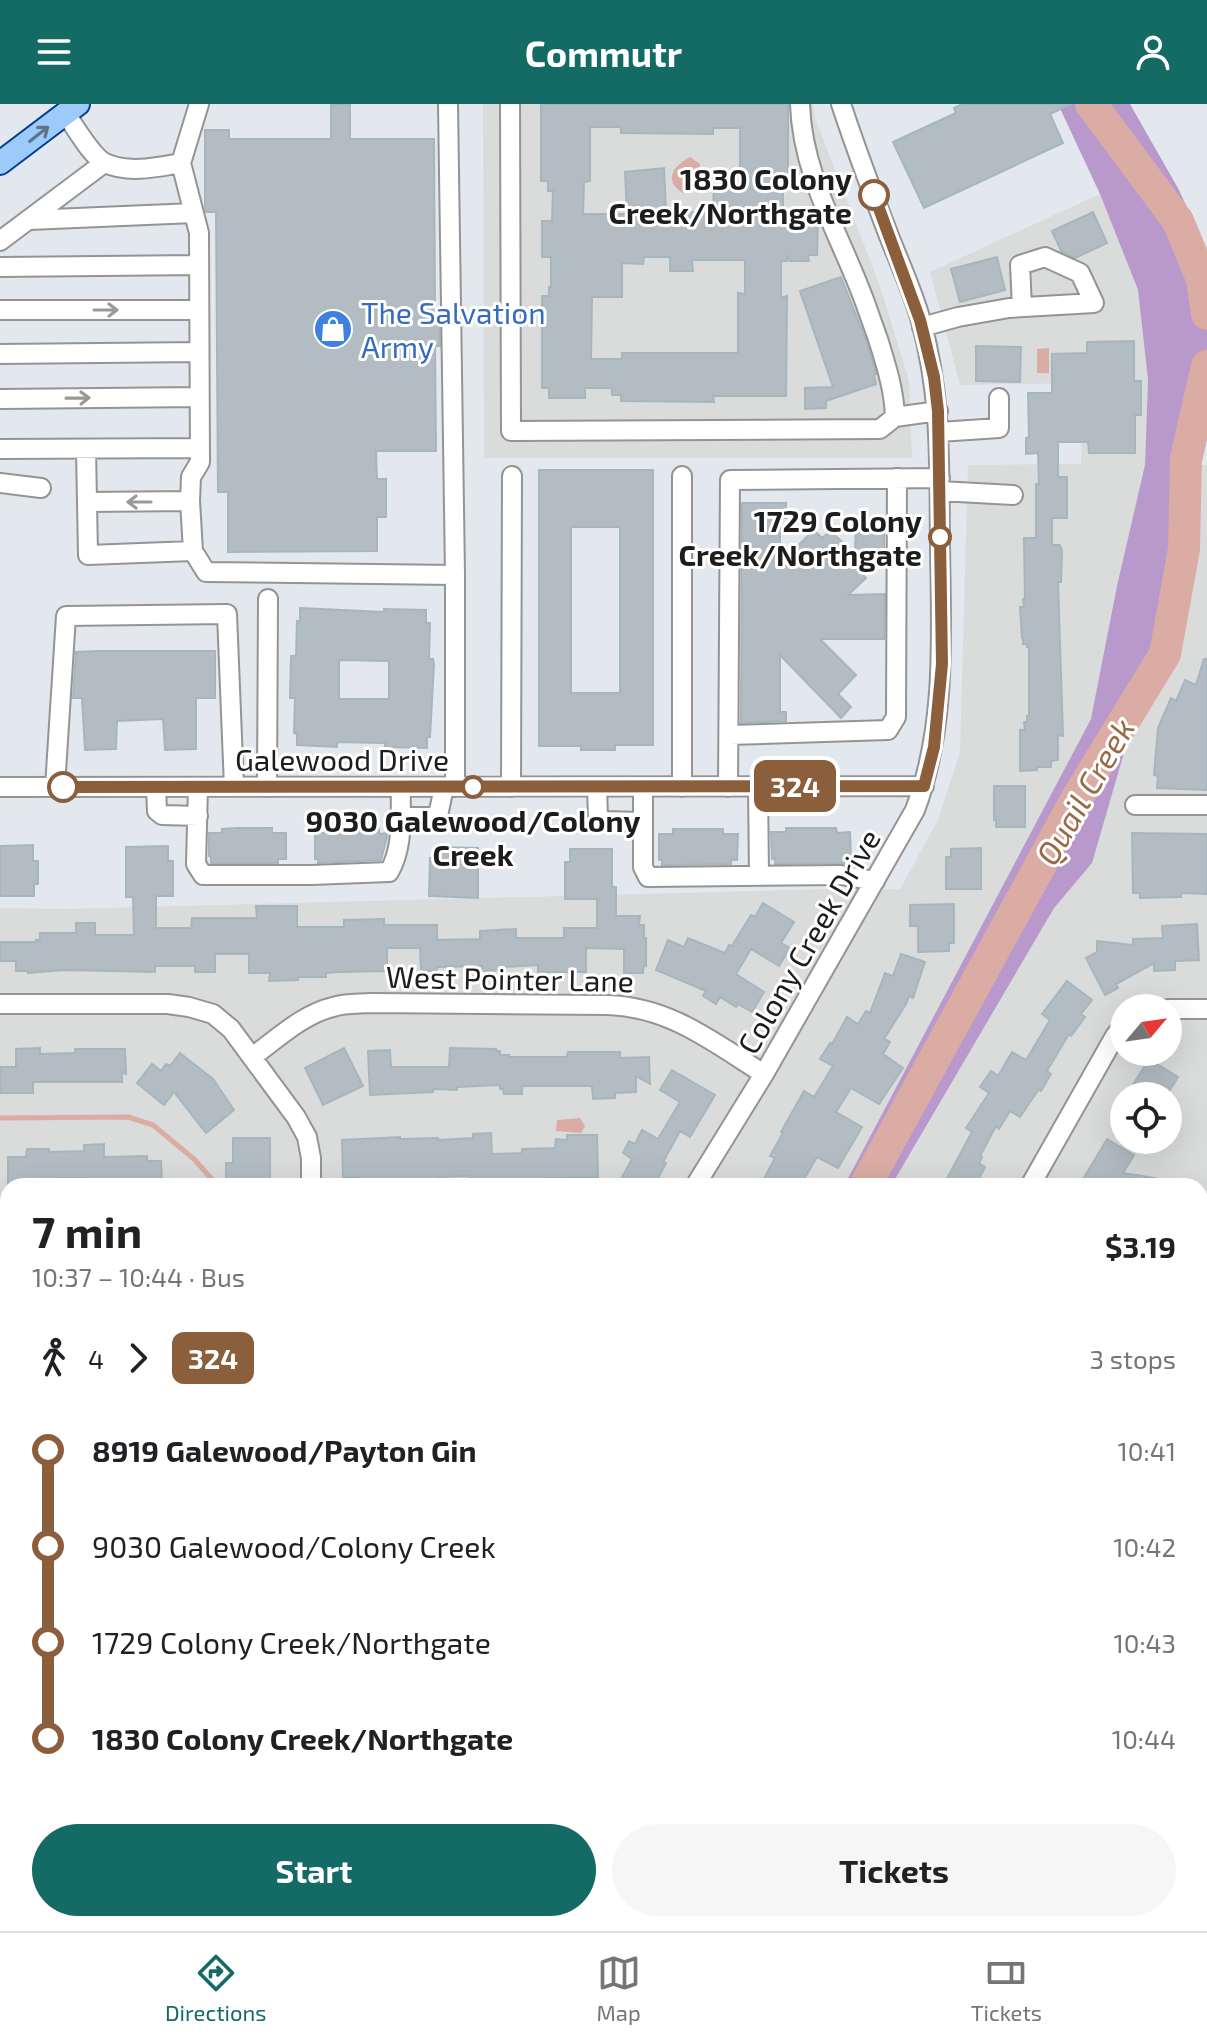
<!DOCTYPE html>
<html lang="en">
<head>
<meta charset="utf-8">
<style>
	body { margin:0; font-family:"Exo 2",sans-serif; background:#f6f6f6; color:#202124; height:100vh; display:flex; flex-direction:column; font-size:30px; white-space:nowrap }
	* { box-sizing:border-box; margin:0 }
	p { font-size:26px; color:#757577 }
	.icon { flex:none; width:44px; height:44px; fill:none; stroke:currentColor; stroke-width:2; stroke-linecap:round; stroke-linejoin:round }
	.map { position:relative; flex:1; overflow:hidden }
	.panel { position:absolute; left:0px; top:1074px; width:1208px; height:754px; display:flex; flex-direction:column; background:#fff; border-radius:24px 24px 0 0; box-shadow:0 8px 32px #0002 }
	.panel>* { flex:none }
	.badge { padding:0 16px; border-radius:12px; font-size:28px; line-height:52px }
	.needle { width:52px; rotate:61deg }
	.fabs { position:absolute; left:1110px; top:890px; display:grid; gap:16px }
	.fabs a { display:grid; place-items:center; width:72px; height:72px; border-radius:50%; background:#fff; box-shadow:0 8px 32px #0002; font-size:40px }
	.map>.badge { position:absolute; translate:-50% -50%; box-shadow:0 0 0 4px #fff }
	.legs { display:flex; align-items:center; gap:12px; height:88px; padding:0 32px; font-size:26px }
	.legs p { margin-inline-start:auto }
	.head { display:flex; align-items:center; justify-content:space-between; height:136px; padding:0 32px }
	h1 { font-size:44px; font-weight:700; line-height:60px }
	.action { display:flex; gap:16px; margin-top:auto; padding:16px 32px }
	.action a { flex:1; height:92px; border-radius:48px; background:#146a65; color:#fff; font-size:32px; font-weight:700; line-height:92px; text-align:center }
	.action a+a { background:#f6f6f6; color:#202124 }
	ul { padding:0 32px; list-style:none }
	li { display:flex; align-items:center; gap:28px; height:96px; font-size:30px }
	li i { display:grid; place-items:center; width:12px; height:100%; margin:0 10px; background:currentColor }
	li i::after { content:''; width:20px; height:20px; margin:-10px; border:6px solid; border-radius:50%; background:#fff }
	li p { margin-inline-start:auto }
	li:first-child i { background:linear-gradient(#0000 50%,currentColor 0) }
	li:last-child i { background:linear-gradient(currentColor 50%,#0000 0) }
	header { display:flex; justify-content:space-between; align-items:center; height:104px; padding:0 32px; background:#146a65; color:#fff; font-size:36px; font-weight:700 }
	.tab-bar { display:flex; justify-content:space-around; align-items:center; height:112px; border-top:2px solid #e0e0e0; background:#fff; font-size:22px; color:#757577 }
	.tab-bar a { display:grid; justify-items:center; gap:4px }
	.tab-bar .on { color:#146a65 }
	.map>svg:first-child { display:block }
	.residential { fill:#dadbdb; fill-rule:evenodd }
	.forest { fill:#b999cc }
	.pitch { fill:#db83ab }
	.water { fill:#daaca4 }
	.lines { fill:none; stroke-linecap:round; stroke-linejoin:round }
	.stream { stroke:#daaca4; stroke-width:5 }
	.river { stroke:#daaca4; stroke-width:32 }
	.building { fill:#b2bcc2; stroke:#a6b6bf; stroke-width:2; fill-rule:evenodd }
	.minor-casing { stroke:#949494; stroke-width:22 }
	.major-casing { stroke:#053e91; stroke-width:26 }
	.minor { stroke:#fff; stroke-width:18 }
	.major { stroke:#9dcbf9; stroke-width:22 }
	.oneway { stroke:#5d748b }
	.oneway2 { stroke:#999 }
	.line-1-casing { stroke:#fff; stroke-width:18 }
	.line-1 { stroke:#8b5e3c; stroke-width:12 }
	.stop-1-dot { fill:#fff; stroke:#8b5e3c; stroke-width:4 }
	.labels { text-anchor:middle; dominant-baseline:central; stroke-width:6; stroke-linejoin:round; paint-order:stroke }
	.stop-label { font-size:30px; font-weight:bold; fill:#1d1d1d; stroke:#fff; text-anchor:end }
	.shop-label { font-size:30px; fill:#366cbe; stroke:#fff; text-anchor:start }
	.street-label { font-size:30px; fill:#1d1d1d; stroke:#fff }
	.water-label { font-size:32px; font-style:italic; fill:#9a6a46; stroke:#fff }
</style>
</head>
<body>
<header><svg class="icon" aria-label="menu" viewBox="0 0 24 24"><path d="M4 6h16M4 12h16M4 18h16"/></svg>Commutr<svg class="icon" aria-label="person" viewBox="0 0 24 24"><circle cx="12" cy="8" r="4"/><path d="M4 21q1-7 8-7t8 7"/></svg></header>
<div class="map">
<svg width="1207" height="1827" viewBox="0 0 1207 1827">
	<rect width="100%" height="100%" fill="#e3e7ee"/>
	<path class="residential" d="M483 0H813L815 14 880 182 909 277 912 354H484Z
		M1100 90 1138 186 1148 276 1145 361H1207V1827H0V804L65 805 828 785H900L938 716 960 648 968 361 1081 360 1083 279 960 281 930 168ZM1124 904H1168V948H1124ZM1124 992H1168V1036H1124ZM8 1082H1200V1820H8Z"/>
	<path class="forest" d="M1058 0H1130L1179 86 1207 147V335L1201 361 1180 534 1126 642 1092 759 1054 804 891 1082H844L1091 615 1117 482 1145 361 1148 276 1138 186 1100 90Z
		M774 1820H828L827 1827H774Z"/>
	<path class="pitch" d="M4 1312 8 1319V1369L6 1370 0 1359V1314Z"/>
	<path class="water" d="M690 53 700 60V75L695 85 683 89C663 77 673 62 690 53Z
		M1049 244V269H1037V245Z
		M580 1014 585 1022 581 1029 556 1027 557 1016Z"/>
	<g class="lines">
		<path class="stream" d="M0 1014 128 1013 153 1021 194 1055 218 1082"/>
		<path class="river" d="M1091 0 1178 117 1202 175 1207 210
			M865 1082 1077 694 1165 550 1184 445 1186 354 1207 262
			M802 1827V1820"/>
	</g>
	<path class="building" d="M331 0H350V35H434L435 208H439L440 242H435L436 347H376L377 375H386V413H377V447L228 448V388H218L216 108H206L205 103V26H229V35H331Z
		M541 0H788V77H783V107L809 108V115H817L818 117 817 151H808L809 157H790L787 151V157H781V194L787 192 786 292H713L714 298 621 297V291H612V284H585V294H549V284H542V192H549V183H551V153H542V117H552L553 87H548V77H541ZM590 23H621V29L713 30V24H740V79L714 78 713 108H666L664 64 625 68 627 110H583L584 78 590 77ZM644 153H670V167H693L692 156H745V190L738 189V249H622V255H591L592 193H622V159L643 160Z
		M962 0H1071L1050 10 1063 39 924 104 893 38 956 9 954 4Z
		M1093 108 1107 139 1075 154 1061 147 1052 127Z
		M997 153 1005 186 960 198 951 165Z
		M841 173 867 239 876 270 874 271 876 280 826 297V304L805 305V284L833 283 800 187Z
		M1134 237V277H1141V311H1135V349H1089L1088 338H1058V373H1067V414H1052V441H1060L1062 447 1061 478H1058L1063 632 1058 631V656L1051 657V663H1037V666L1020 667V626H1025L1024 618H1027V612H1029V543H1027V540H1023V534H1022L1020 503H1024L1023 495H1025L1024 434H1036V380H1039L1038 349 1026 350V334L1029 333 1028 289H1052V250L1087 249V238Z
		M976 242 1021 243 1020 278 976 277Z
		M539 366H653V641H615V646H581V642H539ZM571 423H620V589H571Z
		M742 399H786V414H780V459L814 426 822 434 831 427 854 450H843L866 474 848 491 885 490 884 535H820L856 571 838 590 851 603 841 614 780 551V608H786V617L741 619Z
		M856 414 884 415V450H855Z
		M300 504 384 508V505L426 506V519H430L429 555H433L434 560 430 633H427V644L385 643V639L337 638V643L297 641V630L294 629 295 594H290L291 552H296L297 517H300ZM339 556 389 557V595H339Z
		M99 547H215V594H196V645L165 646 163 615 117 617 116 645 85 646 82 594H73L76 548Z
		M1204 555H1207V686L1157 684 1158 672 1154 671 1158 624 1171 594 1176 597 1185 576 1196 581Z
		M994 682H1025V723H996V715L994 716Z
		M238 724H272V729H286V755H278V759H211V752H209V729H222V725Z
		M786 724H836L837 729 850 728 851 755H844V759L775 760V754L772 755 771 728H786Z
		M329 725H379V730L388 729 381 756 318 759V755H315V729H329Z
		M673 725H723V730H738L737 756H731V760L662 761V756H659V730H673Z
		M1132 729 1207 730V790L1181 789V793L1140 794V789H1133Z
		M33 741V757H38V780H34V792H0V742Z
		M168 742V757H173V792H156V824H191L192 814H257L256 802H297V823H344V816L384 815V821H437V836L480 835V827L516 825V834H564V824H597V795H565V758H570V745H612V783H616V812H640L639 821H644V834H646V862L644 861 643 869H624V845L586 844V868H538V861L503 863V866L482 867V862L437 863V867H421L420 844H387V867L339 868 326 869V873H298V876L269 877 270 869H249V850H215V868H195V862H155V868L65 866 28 869V867H16V857H0V838H37L36 836H40V829H76V819H95V831H134L133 793H126V743Z
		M436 743 478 744V794L429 792 430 754H436Z
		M981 744V785H946V753H951V745Z
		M763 799 794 818 781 839 790 844 779 862 751 845 736 870 764 888 752 908 738 900 736 903 720 893 716 900 703 892 706 887 656 866 668 836 684 843 688 834 725 849 729 841 732 842 751 811 755 813Z
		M954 800V839H949V847L918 848V822H910V801Z
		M1197 820 1199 856 1175 857V866L1154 867V859L1116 880 1118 884 1105 891 1086 854 1097 848V837L1133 841V835L1163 834 1162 822Z
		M901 850 925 858 913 894 909 892 906 900 884 935 890 938 883 950 903 964 879 1000 851 984 836 1008 862 1023 838 1064 817 1053 804 1075 792 1082H760L775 1054 770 1052 783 1029 781 1028 804 987 814 993 833 962 820 955 830 939 832 940 847 913 858 920 866 907 870 909 885 869 893 872Z
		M1067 877 1092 896 1081 910 1085 913 1071 932 1069 930 1047 967 1051 970 1041 987 1039 985 1020 1013 1010 1007 999 1025 996 1022 980 1052 982 1053 979 1059 985 1063 975 1082H943L972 1028 966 1024 989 989 980 983 991 967 998 972 1012 948 1026 956 1050 916 1042 910Z
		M40 944V950L75 949V945H125L126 970 122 968V978H33V989H0V963H16V945Z
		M344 944 363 982 323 1001 305 964Z
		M450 944 496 945V947H500V951H509V953H567L568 948H620V954L649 953 650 980 636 972V988L615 989V994L593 995 592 982H522V990H504L503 985H500V981L457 983V986L433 985V988L370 991 368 947 390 946 391 963H449Z
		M180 949 213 975 234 1006 206 1029 174 988 164 1001 137 979 152 960 161 967 166 960 170 962Z
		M1149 955 1178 973 1166 992H1126Z
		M672 966 715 991 690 1033 680 1027 663 1058 666 1059 654 1082H634L621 1075 632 1055 623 1049 629 1037 635 1040 642 1026 658 1035 680 998 660 986Z
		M491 1029 492 1050 522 1049V1045L555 1044 556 1035 567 1036V1031H597L598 1073 544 1074V1082H518V1078L469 1080V1072L439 1073V1082H360V1073H343L342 1036 400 1033V1035L438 1034 439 1036 473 1034V1030Z
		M233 1034H270V1082H233V1080H226V1059H233Z
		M1107 1035 1134 1051 1123 1069 1155 1074 1154 1082H1079Z
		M104 1040V1053L147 1052V1057H161L162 1079 147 1078V1082H85V1074L49 1075V1082H8V1053H26L27 1045H49V1048L84 1047V1041Z"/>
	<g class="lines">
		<g class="minor-casing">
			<path id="minor" d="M199 0 181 59 199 129 200 358 191 373 190 397 193 447 206 468 455 471 448 0
				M510 0 511 327 880 325 895 313 938 307
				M800 0C802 68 837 126 861 188 867 203 872 219 878 235 886 261 894 285 895 313
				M65 9C75 22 91 52 105 59 129 70 158 63 181 59
				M29 116 194 109
				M0 137 104 59
				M0 163 199 161
				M0 206H199
				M922 223 958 213 1009 204 1094 199 1080 169 1045 153 1020 161 1022 203
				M0 250 199 248
				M0 295 199 293
				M939 328 999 324V294
				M0 345 200 344
				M86 345 88 451 193 447
				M0 379 41 384
				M940 387 1013 391
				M87 398 190 397
				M455 471V683
				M729 631 888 626 896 613 897 374
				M0 683 924 682
				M55 683 66 512 227 510 234 683
				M156 683 157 707 162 711 198 712
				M198 683 196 760 203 771H311L389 768C404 743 400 711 401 683
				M267 683 268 495
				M511 683 512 372
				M597 683 598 713 602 717 643 718
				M643 683V763L648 773 841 771 875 777
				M682 683V372
				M728 683 730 376 940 374
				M758 683 759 772
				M1135 701H1207
				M400 713H434L439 707 444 683
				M0 900H168L189 903 213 910 231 925 296 1013 307 1033 311 1054V1082
				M1168 905H1207
				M252 953C277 935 303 910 333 903 345 899 358 900 371 899L608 901C670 903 713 938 764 970
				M695 1082 764 970 915 706C947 621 941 530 940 441 939 362 942 294 921 217 913 188 900 160 889 132 872 88 856 45 841 0
				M1030 1082 1115 932 1124 921
				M0 1123 8 1122
				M1200 1143H1207
				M0 1386 8 1408
				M1200 1387H1207
				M0 1491 8 1481
				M1200 1628H1207
				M0 1656 8 1655
				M283 1820V1827
				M656 1827V1820
				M945 1827V1820"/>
		</g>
		<g class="major-casing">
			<path id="major" d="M0 59 78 0"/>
		</g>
		<use href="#minor" class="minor"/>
		<use href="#major" class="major"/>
	</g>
	<defs><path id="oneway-shaft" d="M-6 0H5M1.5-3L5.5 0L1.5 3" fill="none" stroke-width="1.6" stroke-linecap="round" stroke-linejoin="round" transform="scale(2)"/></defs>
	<use class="oneway" href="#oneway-shaft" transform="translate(39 30) rotate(-38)"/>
	<g class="oneway2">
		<use href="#oneway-shaft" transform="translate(106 206)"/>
		<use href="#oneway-shaft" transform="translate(78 294) rotate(-1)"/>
		<use href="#oneway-shaft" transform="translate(139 398) rotate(180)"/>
	</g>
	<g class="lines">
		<g class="line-1-casing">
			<path id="line-1" d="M63 683 924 682 934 643 942 560 938 307 934 273 920 216 874 91"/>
		</g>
		<use href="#line-1" class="line-1"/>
	</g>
	<defs>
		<g id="shop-disc" transform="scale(2)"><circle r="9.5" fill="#3f7fe0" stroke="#fff"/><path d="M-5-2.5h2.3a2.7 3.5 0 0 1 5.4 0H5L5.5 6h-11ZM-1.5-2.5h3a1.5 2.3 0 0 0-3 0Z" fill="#fff"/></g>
	</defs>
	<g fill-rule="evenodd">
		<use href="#shop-disc" x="333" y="225"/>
	</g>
	<g class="stop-1-dot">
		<circle cx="874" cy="91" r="14"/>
		<circle cx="940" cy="433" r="10"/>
		<circle cx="63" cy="683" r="14"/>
		<circle cx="473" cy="683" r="10"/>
	</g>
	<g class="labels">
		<g class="stop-label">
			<text x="852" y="74">1830 Colony<tspan x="852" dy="34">Creek/Northgate</tspan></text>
			<text x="922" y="416">1729 Colony<tspan x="922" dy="34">Creek/Northgate</tspan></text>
			<text x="473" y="716" text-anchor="middle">9030 Galewood/Colony<tspan x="473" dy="34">Creek</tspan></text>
		</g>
		<g class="shop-label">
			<text x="361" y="208">The Salvation<tspan x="361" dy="34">Army</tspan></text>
		</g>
		<g class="street-label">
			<text x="342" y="655">Galewood Drive</text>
			<text transform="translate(808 837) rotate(-60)">Colony Creek Drive</text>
			<text transform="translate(510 874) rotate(1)">West Pointer Lane</text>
		</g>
		<g class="water-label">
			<text transform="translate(1084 687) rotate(-60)">Quail Creek</text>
		</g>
	</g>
</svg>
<div class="fabs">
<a><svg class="needle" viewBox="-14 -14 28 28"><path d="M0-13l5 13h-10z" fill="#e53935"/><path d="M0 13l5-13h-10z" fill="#757577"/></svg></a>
<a><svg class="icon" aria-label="locate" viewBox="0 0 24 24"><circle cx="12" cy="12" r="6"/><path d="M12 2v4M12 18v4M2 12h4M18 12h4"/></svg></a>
</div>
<b class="badge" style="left:795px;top:682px;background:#8b5e3c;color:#fff">324</b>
<section class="panel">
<div class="head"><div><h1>7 min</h1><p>10:37 – 10:44 · Bus</p></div><b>$3.19</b></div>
<div class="legs"><svg class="icon" aria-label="walk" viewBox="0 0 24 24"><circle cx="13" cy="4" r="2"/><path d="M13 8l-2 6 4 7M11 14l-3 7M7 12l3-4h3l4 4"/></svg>4<svg class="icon" aria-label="forward" viewBox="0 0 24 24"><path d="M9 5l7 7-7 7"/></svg><b class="badge" style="background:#8b5e3c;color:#fff">324</b><p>3 stops</p></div>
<ul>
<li><i style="color:#8b5e3c"></i><b>8919 Galewood/Payton Gin</b><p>10:41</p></li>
<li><i style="color:#8b5e3c"></i><span>9030 Galewood/Colony Creek</span><p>10:42</p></li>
<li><i style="color:#8b5e3c"></i><span>1729 Colony Creek/Northgate</span><p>10:43</p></li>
<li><i style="color:#8b5e3c"></i><b>1830 Colony Creek/Northgate</b><p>10:44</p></li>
</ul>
<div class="action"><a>Start</a><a>Tickets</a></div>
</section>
</div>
<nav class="tab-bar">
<a class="on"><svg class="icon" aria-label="directions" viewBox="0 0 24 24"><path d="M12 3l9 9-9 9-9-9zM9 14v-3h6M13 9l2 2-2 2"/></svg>Directions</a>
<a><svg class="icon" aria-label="map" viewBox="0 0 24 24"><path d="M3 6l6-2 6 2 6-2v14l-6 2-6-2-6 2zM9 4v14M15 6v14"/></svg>Map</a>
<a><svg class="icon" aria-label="tickets" viewBox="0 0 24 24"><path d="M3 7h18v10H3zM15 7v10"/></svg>Tickets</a>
</nav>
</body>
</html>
